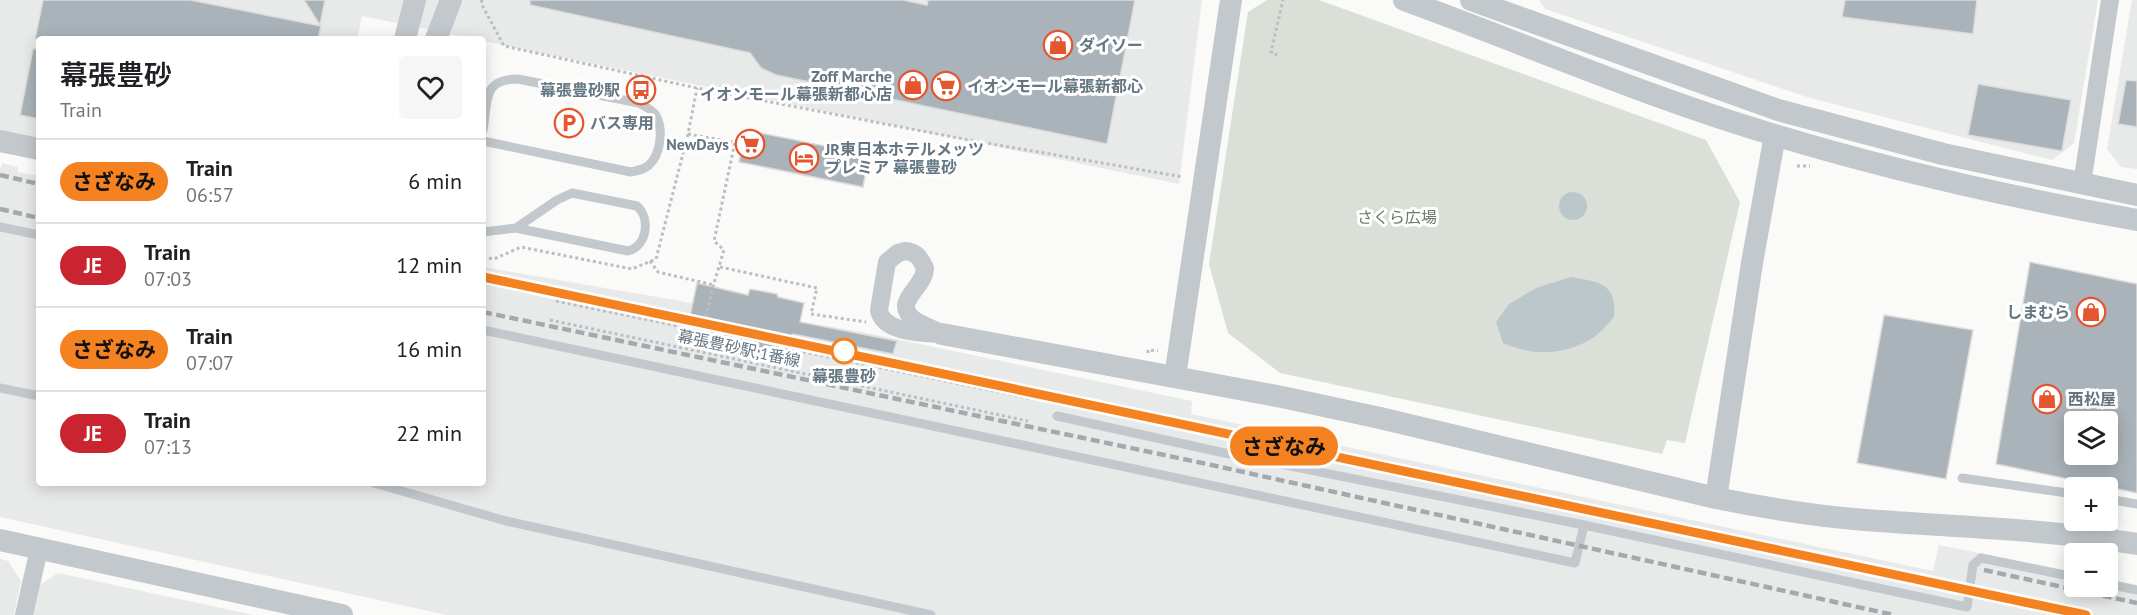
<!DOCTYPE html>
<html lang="en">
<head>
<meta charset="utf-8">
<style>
	body { margin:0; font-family:"PT Sans","Noto Sans JP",sans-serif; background:#f6f6f6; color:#202124; height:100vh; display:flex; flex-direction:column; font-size:22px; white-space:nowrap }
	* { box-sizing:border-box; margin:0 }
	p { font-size:20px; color:#757577 }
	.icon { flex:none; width:33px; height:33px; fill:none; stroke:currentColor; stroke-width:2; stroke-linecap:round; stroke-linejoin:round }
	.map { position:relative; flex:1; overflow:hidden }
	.sheet { position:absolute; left:36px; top:36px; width:450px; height:450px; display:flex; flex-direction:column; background:#fff; border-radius:6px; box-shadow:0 3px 15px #0003 }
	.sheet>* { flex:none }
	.badge { padding:0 12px; border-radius:20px; font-size:21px; line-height:39px }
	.tools { position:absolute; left:2064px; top:411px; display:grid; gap:12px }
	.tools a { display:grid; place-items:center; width:54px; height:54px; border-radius:6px; background:#fff; box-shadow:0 3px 15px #0003; font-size:30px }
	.map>.badge { position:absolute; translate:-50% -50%; box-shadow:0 0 0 3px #fff }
	.round { display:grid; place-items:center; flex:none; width:63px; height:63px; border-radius:6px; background:#f6f6f6 }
	.overview { display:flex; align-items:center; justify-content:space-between; height:102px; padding:0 24px }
	h1 { font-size:28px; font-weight:600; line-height:45px }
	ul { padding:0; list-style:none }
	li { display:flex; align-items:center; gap:18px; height:84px; padding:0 24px; border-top:2px solid #e0e0e0 }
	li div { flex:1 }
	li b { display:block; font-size:22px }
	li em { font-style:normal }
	li .badge { min-width:66px; font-weight:700; text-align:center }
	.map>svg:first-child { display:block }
	.built { fill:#e8e9e9 }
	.green { fill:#dadfd7 }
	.water { fill:#bbc7cb }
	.building { fill:#aab3b9; stroke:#dcdcda; stroke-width:1.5; fill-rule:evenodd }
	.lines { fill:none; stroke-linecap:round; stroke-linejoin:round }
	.path { stroke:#bbbfc2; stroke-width:3; stroke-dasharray:3 3; stroke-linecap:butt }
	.service { stroke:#c3c8cc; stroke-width:9 }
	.minor { stroke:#c3c8cc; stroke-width:18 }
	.tertiary { stroke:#c3c8cc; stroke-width:22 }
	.rail { stroke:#a2aab0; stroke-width:4.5; stroke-dasharray:9 4.5; stroke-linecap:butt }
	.path-bridge { stroke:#bbbfc2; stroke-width:3; stroke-dasharray:3 3; stroke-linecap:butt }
	.line-casing { stroke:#fff; stroke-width:14 }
	.line { stroke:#f58220; stroke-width:9 }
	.stop-dot { fill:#fff; stroke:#f58220; stroke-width:3 }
	.labels { text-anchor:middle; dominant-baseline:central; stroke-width:6; stroke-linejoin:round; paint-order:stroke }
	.poi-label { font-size:16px; font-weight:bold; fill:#657683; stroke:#fff; text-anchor:start }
	.park-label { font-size:16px; fill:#687a64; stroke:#fff }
	.street-label { font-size:16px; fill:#657683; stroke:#fff }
	.stop-label { font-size:16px; font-weight:bold; fill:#657683; stroke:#fff }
</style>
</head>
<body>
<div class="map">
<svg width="2137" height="615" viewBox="0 0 2137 615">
	<rect width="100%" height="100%" fill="#fafaf8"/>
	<path class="built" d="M0 0H1202L1179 184 483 41V39H474L362 16 357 39H39V139L0 131Z
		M1539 0H2098L2074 143 2052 160 1810 98 1545 9Z
		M2132 0H2137V169L2121 167 2107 149Z
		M2 163 18 167V172L39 176V483H483V267L872 334 1192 401 1191 414 1933 571 1939 545 2074 572V586H2108V579L2137 585V615H447L0 517V167H2Z
		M0 559 8 561 21 581 14 615H0Z
		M58 573 254 615H33L40 585Z"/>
	<path class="green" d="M1267 0H1319L1706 140 1740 202 1685 443 1667 440 1662 454 1280 373 1228 333 1209 264 1248 12Z"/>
	<path class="water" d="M1559 206a14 14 0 1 1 28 0a14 14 0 1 1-28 0Z
		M1571 277C1599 282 1617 283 1614 317 1608 324 1601 332 1594 337 1566 356 1532 356 1503 343L1496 322 1509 304 1536 288Z"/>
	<path class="building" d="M43 0H190L321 26 318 39H35Z
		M304 0H325L320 25Z
		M530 0H903L927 5 928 0H1135L1107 144 776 75 761 68 750 53 530 5Z
		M1845 0H1977L1973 34 1842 17Z
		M33 49H39V119L20 115Z
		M2126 80 2137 81V127L2118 124Z
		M1978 84 2071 100 2062 151 1968 135Z
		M746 130 869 155 863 187 739 162Z
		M2030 262 2137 284V493L1996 464ZM2074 422H2108V454H2074Z
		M697 283 748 295 750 289 777 294 778 297 804 303 800 322 897 341 893 354 793 334 785 364 753 356 746 344 726 340 723 351 675 341 682 315 690 316Z
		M1884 315 1973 330 1946 479 1857 463Z"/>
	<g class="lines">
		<path class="path" d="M482 0 481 3 504 46 697 88 969 140 1183 177
			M1276 56V53L1271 52 1283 0
			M688 134 743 144
			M1797 166H1810
			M483 257 494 259 521 247 632 269 656 259 688 134 697 88
			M650 261 658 272 714 285
			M720 267 817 288 811 314 866 322
			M550 320 1028 421
			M702 333 717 334
			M698 352 712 290 724 250 714 241 735 142
			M1148 353V350L1158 351"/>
		<path class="service" d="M483 130C488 101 482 79 518 79L639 103C644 106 651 109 655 114 664 128 661 154 649 165 644 170 638 170 631 172L483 141
			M0 227 39 235
			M483 232 516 228 628 251C647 246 651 219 637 206L572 193 557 200 516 228
			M483 330 1575 563 1584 525 1967 607 1973 565 1981 558 2074 577
			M0 388 39 396
			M1057 416 1220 452 1584 525
			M1962 478 2074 494
			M374 483 506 521 931 615
			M2108 499 2137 504
			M2108 584 2137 590"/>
		<path class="minor" d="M2082 184 2110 0
			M905 251C917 252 920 258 925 268 925 289 889 302 916 321 924 326 934 329 942 334 923 333 883 333 879 310L887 262 898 253Z
			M24 615 39 549"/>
		<path class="tertiary" d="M1404 0C1528 45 1649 98 1775 135 1894 171 2015 198 2137 220
			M1471 0 1778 110 1943 154 2137 195
			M405 39 415 0
			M436 39 451 0
			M0 141 39 149
			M942 334 1282 397 1380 418 1716 498C1765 508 1815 516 1865 520 1956 527 2047 529 2137 544
			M1175 377 1231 0
			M1716 498 1752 263 1775 135
			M0 540 342 615"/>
		<path class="rail" d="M0 175 39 184
			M0 209 39 218
			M483 277C1018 387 1551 507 2086 615
			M483 312 1207 464 1894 615
			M1984 570 2137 603"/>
		<path class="path-bridge" d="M556 301 1033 399"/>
	</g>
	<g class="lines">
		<g class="line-casing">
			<path id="line" d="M483 277C1018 386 1551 507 2086 615"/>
		</g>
		<use href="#line" class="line"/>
	</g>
	<defs>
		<g id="shop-ring" transform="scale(1.5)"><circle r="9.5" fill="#fff" stroke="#e4572e" stroke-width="1.5"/><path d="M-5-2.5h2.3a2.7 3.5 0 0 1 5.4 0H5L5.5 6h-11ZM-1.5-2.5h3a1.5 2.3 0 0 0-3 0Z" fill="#e4572e"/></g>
		<g id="supermarket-ring" transform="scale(1.5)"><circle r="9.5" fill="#fff" stroke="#e4572e" stroke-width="1.5"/><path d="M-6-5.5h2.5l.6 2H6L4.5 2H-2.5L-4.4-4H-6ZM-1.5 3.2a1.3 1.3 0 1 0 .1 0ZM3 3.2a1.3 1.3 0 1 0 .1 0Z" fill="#e4572e"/></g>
		<g id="bus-ring" transform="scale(1.5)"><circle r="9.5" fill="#fff" stroke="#e4572e" stroke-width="1.5"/><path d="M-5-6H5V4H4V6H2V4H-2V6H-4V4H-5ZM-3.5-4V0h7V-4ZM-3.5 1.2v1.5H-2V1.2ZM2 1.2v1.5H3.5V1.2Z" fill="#e4572e"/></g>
		<g id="parking-ring" transform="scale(1.5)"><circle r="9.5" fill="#fff" stroke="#e4572e" stroke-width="1.5"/><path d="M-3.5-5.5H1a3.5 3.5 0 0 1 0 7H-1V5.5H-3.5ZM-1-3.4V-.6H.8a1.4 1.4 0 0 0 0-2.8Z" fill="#e4572e"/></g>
		<g id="hotel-ring" transform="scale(1.5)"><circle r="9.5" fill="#fff" stroke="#e4572e" stroke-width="1.5"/><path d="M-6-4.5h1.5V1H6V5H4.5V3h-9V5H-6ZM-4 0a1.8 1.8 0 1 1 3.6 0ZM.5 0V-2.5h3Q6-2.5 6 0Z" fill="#e4572e"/></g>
	</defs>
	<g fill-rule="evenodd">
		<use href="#shop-ring" x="1058" y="45"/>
		<use href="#shop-ring" x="913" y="85"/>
		<use href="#supermarket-ring" x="946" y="86"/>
		<use href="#bus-ring" x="641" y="90"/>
		<use href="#parking-ring" x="569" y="123"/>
		<use href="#supermarket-ring" x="750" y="144"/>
		<use href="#hotel-ring" x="804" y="158"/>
		<use href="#shop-ring" x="2091" y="312"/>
		<use href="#shop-ring" x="2047" y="399"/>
	</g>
	<circle class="stop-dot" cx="844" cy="351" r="12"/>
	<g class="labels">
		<g class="poi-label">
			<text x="1079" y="45">ダイソー</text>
			<text x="892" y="76" text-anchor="end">Zoff Marche<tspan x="892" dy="18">イオンモール幕張新都心店</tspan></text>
			<text x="967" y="86">イオンモール幕張新都心</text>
			<text x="620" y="90" text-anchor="end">幕張豊砂駅</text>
			<text x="590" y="123">バス専用</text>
			<text x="729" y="144" text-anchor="end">NewDays</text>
			<text x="825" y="149">JR東日本ホテルメッツ<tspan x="825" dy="18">プレミア 幕張豊砂</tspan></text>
			<text x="2070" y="312" text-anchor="end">しまむら</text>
			<text x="2068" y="399">西松屋</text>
		</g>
		<g class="park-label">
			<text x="1397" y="217">さくら広場</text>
		</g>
		<g class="street-label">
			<text transform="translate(739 348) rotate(12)">幕張豊砂駅;1番線</text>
		</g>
		<g class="stop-label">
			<text x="844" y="376">幕張豊砂</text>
		</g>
	</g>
</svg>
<div class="tools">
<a><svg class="icon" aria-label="layers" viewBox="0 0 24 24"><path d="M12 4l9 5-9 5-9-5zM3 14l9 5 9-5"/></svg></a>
<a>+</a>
<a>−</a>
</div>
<b class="badge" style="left:1284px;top:446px;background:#f58220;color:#111">さざなみ</b>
<section class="sheet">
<div class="overview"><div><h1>幕張豊砂</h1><p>Train</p></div><a class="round"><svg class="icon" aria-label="heart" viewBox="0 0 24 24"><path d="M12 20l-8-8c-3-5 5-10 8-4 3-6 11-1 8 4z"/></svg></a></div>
<ul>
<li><span class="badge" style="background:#f58220;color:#111">さざなみ</span><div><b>Train</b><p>06:57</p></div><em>6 min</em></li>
<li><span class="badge" style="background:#c9242f;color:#fff">JE</span><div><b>Train</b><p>07:03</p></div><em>12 min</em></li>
<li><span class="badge" style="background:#f58220;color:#111">さざなみ</span><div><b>Train</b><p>07:07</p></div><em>16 min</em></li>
<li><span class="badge" style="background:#c9242f;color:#fff">JE</span><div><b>Train</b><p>07:13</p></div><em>22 min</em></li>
</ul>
</section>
</div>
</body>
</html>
